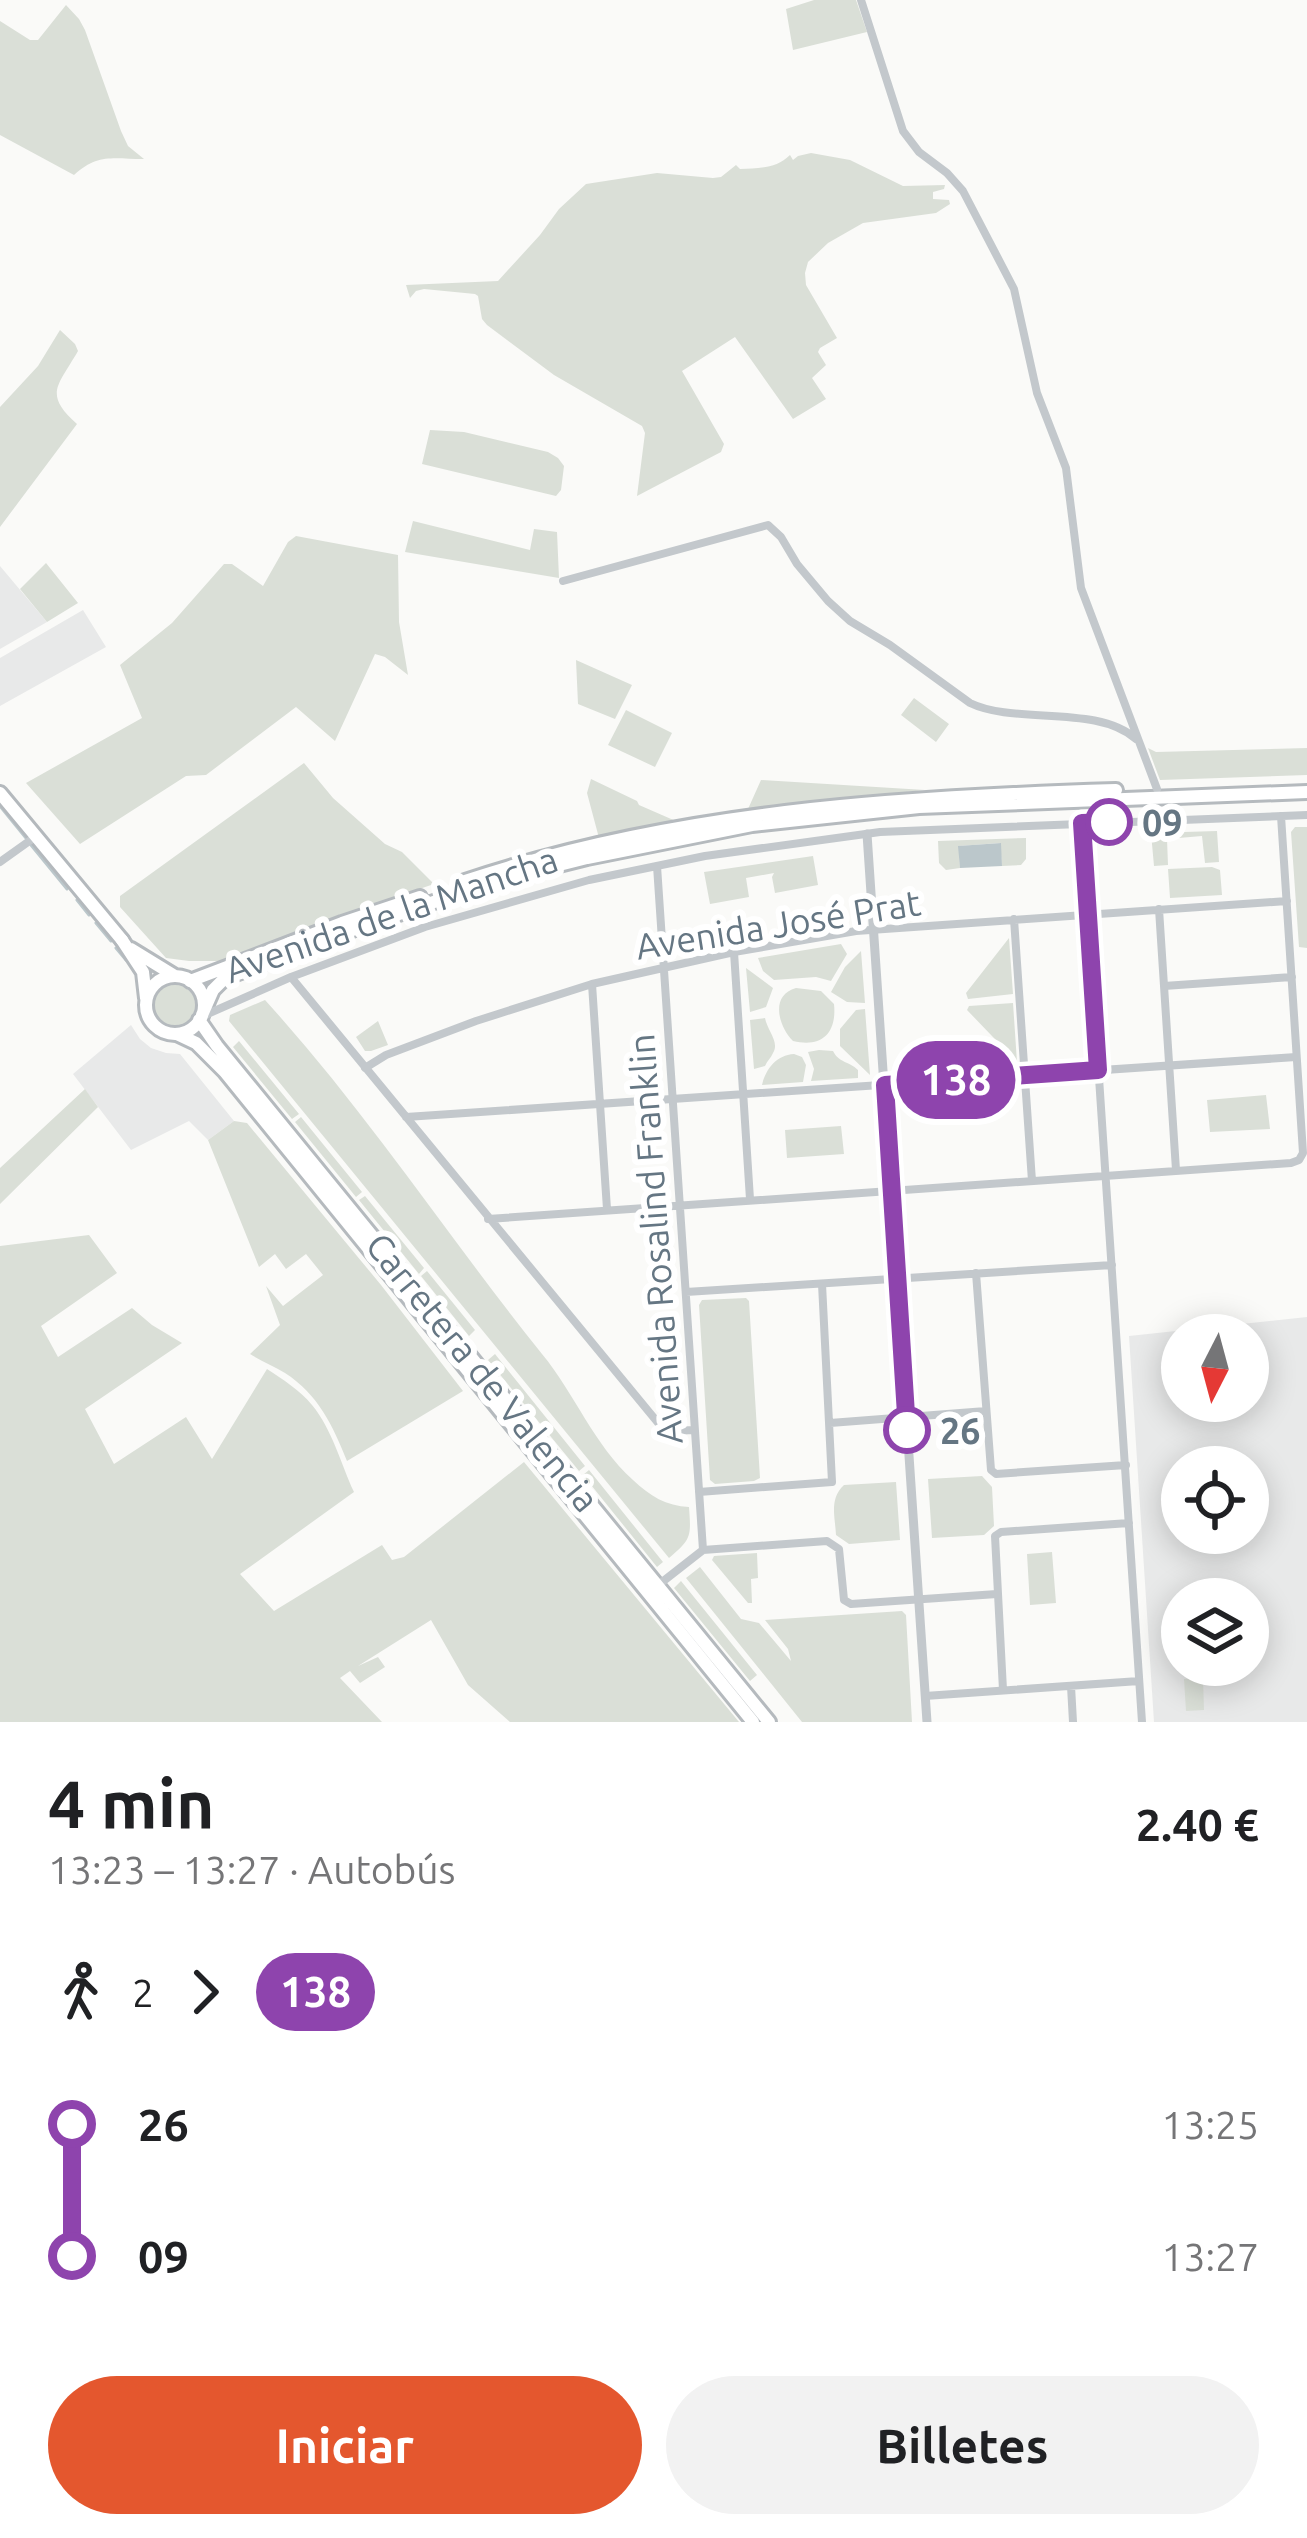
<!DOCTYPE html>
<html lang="es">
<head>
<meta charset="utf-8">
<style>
	body { margin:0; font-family:Ubuntu,sans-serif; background:#f2f2f2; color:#202124; height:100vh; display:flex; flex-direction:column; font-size:45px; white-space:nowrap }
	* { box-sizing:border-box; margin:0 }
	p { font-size:39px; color:#757577 }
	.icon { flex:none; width:66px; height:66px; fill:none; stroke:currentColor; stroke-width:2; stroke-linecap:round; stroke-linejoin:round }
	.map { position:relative; height:1722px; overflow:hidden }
	.sheet { display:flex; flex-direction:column; background:#fff; flex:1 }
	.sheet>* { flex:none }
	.badge { padding:0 24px; border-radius:39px; font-size:42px; line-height:78px }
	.needle { width:78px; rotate:186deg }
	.controls { position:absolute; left:1161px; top:1314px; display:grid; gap:24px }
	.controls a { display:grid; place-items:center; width:108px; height:108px; border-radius:50%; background:#fff; box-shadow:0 6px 30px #0003; font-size:60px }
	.map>.badge { position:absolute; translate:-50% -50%; box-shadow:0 0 0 6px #fff }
	.legs { display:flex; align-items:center; gap:18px; height:132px; padding:0 48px; font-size:39px }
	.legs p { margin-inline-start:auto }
	.head { display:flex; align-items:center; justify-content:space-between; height:204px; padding:0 48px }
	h1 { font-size:66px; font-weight:700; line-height:90px }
	.button { display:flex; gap:24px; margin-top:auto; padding:24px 48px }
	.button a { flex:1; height:138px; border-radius:72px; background:#e4572e; color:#fff; font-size:48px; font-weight:700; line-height:138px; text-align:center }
	.button a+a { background:#f2f2f2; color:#202124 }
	ul { padding:0 48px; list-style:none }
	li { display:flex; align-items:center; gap:42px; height:132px; font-size:45px }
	li i { display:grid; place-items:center; width:18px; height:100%; margin:0 15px; background:currentColor }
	li i::after { content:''; width:30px; height:30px; margin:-15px; border:9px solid; border-radius:50%; background:#fff }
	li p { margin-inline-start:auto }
	li:first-child i { background:linear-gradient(#0000 50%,currentColor 0) }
	li:last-child i { background:linear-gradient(currentColor 50%,#0000 0) }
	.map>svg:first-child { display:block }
	.built { fill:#e8e9e9; fill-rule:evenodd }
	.green { fill:#dadfd7 }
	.water { fill:#bbc7cb }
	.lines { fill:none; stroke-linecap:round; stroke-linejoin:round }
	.stream { stroke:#bbc7cb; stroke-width:3 }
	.primary-casing { stroke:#b5babe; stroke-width:18 }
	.trunk-casing { stroke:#b4b9bd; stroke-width:18 }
	.minor { stroke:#c3c8cc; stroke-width:8 }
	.tertiary { stroke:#c3c8cc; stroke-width:9 }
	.primary { stroke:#fff; stroke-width:12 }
	.trunk { stroke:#fff; stroke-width:12 }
	.line-1-casing { stroke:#fff; stroke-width:27 }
	.line-1 { stroke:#8e44ad; stroke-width:18 }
	.stop-1-dot { fill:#fff; stroke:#8e44ad; stroke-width:6 }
	.labels { text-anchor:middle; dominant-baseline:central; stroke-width:12; stroke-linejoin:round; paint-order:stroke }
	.stop-label { font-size:36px; font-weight:bold; fill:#657683; stroke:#fff; text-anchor:start }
	.street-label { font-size:36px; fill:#657683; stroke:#fff }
</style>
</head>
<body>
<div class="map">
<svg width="1307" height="1722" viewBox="0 0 1307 1722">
	<rect width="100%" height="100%" fill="#fafaf8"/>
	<path class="built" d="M0 566 47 622 0 649Z
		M83 610 106 647 0 706V658Z
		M131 1025 140 1039 151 1048 166 1053 180 1054 234 1121 208 1140 189 1121 131 1150 73 1074Z
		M1307 1317V1722H1154L1129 1336ZM1182 1335H1248V1401H1182ZM1182 1467H1248V1533H1182ZM1182 1599H1248V1665H1182Z"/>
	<path class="green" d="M814 0H856L867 32 793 50 786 9Z
		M66 5 79 19 85 30 121 131 128 146 144 159C113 159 98 153 74 175L0 135V21L30 40H38Z
		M811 153 850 160 903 186 945 185 944 189 933 192V199L949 200 950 204 936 213 863 223 828 243 808 262 805 273 806 285 837 338 820 348 818 352 826 365 812 378 826 399 793 419 735 337 682 371 724 444 721 452 637 496 645 433 642 426 554 375 487 325 482 319 478 296 475 294 424 289 416 291 410 298 406 285 498 281 540 235 559 209 586 184 657 173 713 178 721 177 736 165 740 169C758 168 776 169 790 155L793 160 798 156Z
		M60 330 75 344 78 351C58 386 43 394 77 424L0 527V407L38 366Z
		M430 430 464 432 548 452 558 458 564 466 561 490 556 496 422 464Z
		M413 521 530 550 534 529 557 532 559 578 405 552Z
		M296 536 398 555 399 622 408 675 385 657 375 654 335 741 296 707 206 775 186 776 80 844 26 783 142 718 120 665 172 623 224 564H232L263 586 288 542Z
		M46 563 78 603 47 622 20 589Z
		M576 660 632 685 615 719 578 704Z
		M914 698 949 724 936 742 901 715Z
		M626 710 672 733 655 767 608 745Z
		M1148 748 1156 752 1307 748V775L1160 780Z
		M304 763 333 798 385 844 402 852 434 884 346 914 223 961H189L166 958 120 907V896Z
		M591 779 637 801 639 805 678 822 599 838 587 793Z
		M761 780 925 790 748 809Z
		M1295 827H1307V948L1299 947 1291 832Z
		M1217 831 1219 862 1205 863 1202 836 1167 839 1168 865 1154 866 1151 833Z
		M1026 838V859L1021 865 1002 866 1000 843 959 846 960 868 946 870 939 863 938 841Z
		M813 856 818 885 775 893 772 877 774 873 746 878 749 897 710 904 704 872Z
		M1212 867 1220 870 1222 895 1170 898 1168 869Z
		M1009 938 1013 994 968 999 966 993Z
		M841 944 847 954 831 981 816 977 774 980 763 971 758 958Z
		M861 951 865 1003 847 1002 831 992 845 967Z
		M746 968 773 988 766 1007 750 1012Z
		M153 1006a22 22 0 1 1 44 0a22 22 0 1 1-44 0Z
		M796 988 821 991 834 1004C837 1033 822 1048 793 1041 778 1026 770 995 796 988Z
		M265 1000C367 1112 448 1237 542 1354 575 1394 594 1445 633 1480 650 1496 666 1506 689 1507 691 1536 692 1539 669 1558L229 1021 230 1015Z
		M1013 1003 1017 1062 967 1010 969 1006Z
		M865 1009 870 1075 840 1046V1029L856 1010Z
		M765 1018C767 1030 780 1042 773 1053 771 1058 767 1061 765 1066L754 1069 750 1020Z
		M378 1021 388 1045 371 1051H365L356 1037Z
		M935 1038 942 1055 938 1073 905 1075 931 1039Z
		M239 1041 299 1114 292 1119 233 1047Z
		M958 1045 981 1056 1001 1054 1008 1061 1007 1067 943 1072 947 1054Z
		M819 1050 833 1051C839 1063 849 1061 858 1070V1078L811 1081 814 1069 808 1052Z
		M794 1054 802 1057 806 1065 803 1082 762 1085C766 1068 777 1055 794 1054Z
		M85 1089 98 1107 0 1204V1168Z
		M1266 1095 1270 1129 1210 1132 1207 1100Z
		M301 1117 362 1192 356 1197 295 1122Z
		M234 1121 247 1123 381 1285 463 1391 347 1461C333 1426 318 1394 285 1373 274 1366 261 1361 250 1354L280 1325 266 1286 283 1306 323 1275 306 1254 286 1269 275 1254 259 1267 208 1140Z
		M841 1126 844 1154 787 1158 785 1130Z
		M365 1196 424 1268 419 1274 359 1200Z
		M89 1235 117 1273 41 1326 58 1357 132 1308 152 1325 182 1343 85 1409 114 1464 186 1417 212 1459 267 1369C282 1379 300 1390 312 1405 332 1429 341 1464 354 1492L240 1574 274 1611 382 1545 392 1560 404 1557 524 1462 739 1722H510L468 1685 431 1620 358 1666 378 1657 385 1667 360 1683 350 1671 340 1678 382 1722H0V1246Z
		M427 1271 475 1330 469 1336 421 1276Z
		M746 1298 749 1301 760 1478 754 1481 715 1484 710 1480 699 1305 702 1300Z
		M495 1354 585 1466 579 1471 488 1360Z
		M589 1470 663 1562 657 1567 583 1475Z
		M982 1476 992 1487 994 1526 984 1535 932 1538 928 1479Z
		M896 1482 900 1540 849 1544 836 1535C835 1516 829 1499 844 1485Z
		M1052 1552 1056 1603 1030 1605 1027 1554Z
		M757 1553 758 1578 751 1579 752 1603H748L712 1560 714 1556Z
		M700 1567 741 1619 759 1623 791 1661 788 1649 765 1620 902 1611 906 1615 912 1722H802L686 1578Z
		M681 1581 757 1675 750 1681 674 1588Z
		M1203 1678 1204 1710 1186 1711 1184 1679Z"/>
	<path class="water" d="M1001 843 1002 866 960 868 958 846Z"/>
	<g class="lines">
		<path class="stream" d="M0 806 26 838
			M31 845 67 889
			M77 900 89 915
			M96 923 111 941
			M116 948 126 960"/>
		<g class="primary-casing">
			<path id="primary" d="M462 882C673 811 895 797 1116 790
				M122 940 143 972 146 998
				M131 949 175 976
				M146 1005a29 29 0 1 1 58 0a29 29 0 1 1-58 0Z
				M190 981 342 923 420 897
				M202 1015 213 990 225 978 323 940 495 881 587 858 752 825 919 807 1307 792
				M199 1020 217 1046 769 1722
				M177 1034 196 1043 225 1072 753 1722"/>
		</g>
		<g class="trunk-casing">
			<path id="trunk" d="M0 793 122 940"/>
		</g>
		<path class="minor" d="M861 0 903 131 919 152 947 173 963 191 1014 289 1037 393 1066 468 1081 588 1157 789
			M563 581 768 525 781 537 797 564 828 601 850 621 890 645 970 703C1015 725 1097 704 1136 739
			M1082 823 1142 1722
			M0 862 35 837
			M657 866 703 1550
			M1159 909 1176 1170
			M1014 919 1032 1181
			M734 952 750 1199
			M291 977 659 1424 671 1431 694 1430
			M592 984 607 1209
			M1164 986 1292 977
			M203 1016 291 977 425 927 589 880 705 856 880 832 1307 815
			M365 1068 386 1055 476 1021 592 984 734 952 856 931 1287 901
			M406 1117 1296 1057
			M488 1219 1291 1163 1299 1160 1303 1153 1281 816
			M976 1273 991 1470 996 1474 1126 1465
			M686 1292 1112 1265
			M830 1423 986 1411
			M699 1492 832 1482 822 1284
			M703 1550 827 1541 839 1549 844 1600 851 1604 997 1594
			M657 1586 703 1550
			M1071 1686 1073 1722
			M1003 1690 995 1536 1001 1532 1129 1523
			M925 1696 1139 1681"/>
		<path class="tertiary" d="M867 834 927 1722"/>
		<use href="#primary" class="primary"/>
		<use href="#trunk" class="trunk"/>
	</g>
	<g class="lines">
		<g class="line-1-casing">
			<path id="line-1" d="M907 1430 885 1085 1098 1070 1082 823 1109 822"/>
		</g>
		<use href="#line-1" class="line-1"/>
	</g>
	<g class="stop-1-dot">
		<circle cx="1109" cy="822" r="21"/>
		<circle cx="907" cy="1430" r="21"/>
	</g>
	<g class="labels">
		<g class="stop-label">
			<text x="1142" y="822">09</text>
			<text x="940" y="1430">26</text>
		</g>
		<g class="street-label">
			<text transform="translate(391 914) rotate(-19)">Avenida de la Mancha</text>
			<text transform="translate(778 924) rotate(-9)">Avenida José Prat</text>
			<text transform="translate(655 1239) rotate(-94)">Avenida Rosalind Franklin</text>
			<text transform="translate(483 1372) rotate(51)">Carretera de Valencia</text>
		</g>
	</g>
</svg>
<div class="controls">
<a><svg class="needle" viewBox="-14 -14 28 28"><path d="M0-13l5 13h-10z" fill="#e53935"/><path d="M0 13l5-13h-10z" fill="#757577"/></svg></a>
<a><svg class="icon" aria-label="locate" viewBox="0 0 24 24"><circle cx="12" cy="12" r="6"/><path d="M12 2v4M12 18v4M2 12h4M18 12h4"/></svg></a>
<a><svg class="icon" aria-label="layers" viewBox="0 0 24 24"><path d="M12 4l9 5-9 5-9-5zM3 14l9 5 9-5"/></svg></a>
</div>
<b class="badge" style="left:956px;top:1080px;background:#8e44ad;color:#fff">138</b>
</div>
<section class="sheet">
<div class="head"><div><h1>4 min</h1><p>13:23 – 13:27 · Autobús</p></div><b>2.40 €</b></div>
<div class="legs"><svg class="icon" aria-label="walk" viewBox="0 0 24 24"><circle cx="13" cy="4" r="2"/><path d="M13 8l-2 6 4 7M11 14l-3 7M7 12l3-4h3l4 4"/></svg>2<svg class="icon" aria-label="forward" viewBox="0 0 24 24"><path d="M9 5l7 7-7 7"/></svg><b class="badge" style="background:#8e44ad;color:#fff">138</b></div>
<ul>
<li><i style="color:#8e44ad"></i><b>26</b><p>13:25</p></li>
<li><i style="color:#8e44ad"></i><b>09</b><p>13:27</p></li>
</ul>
<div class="button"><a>Iniciar</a><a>Billetes</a></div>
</section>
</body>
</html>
